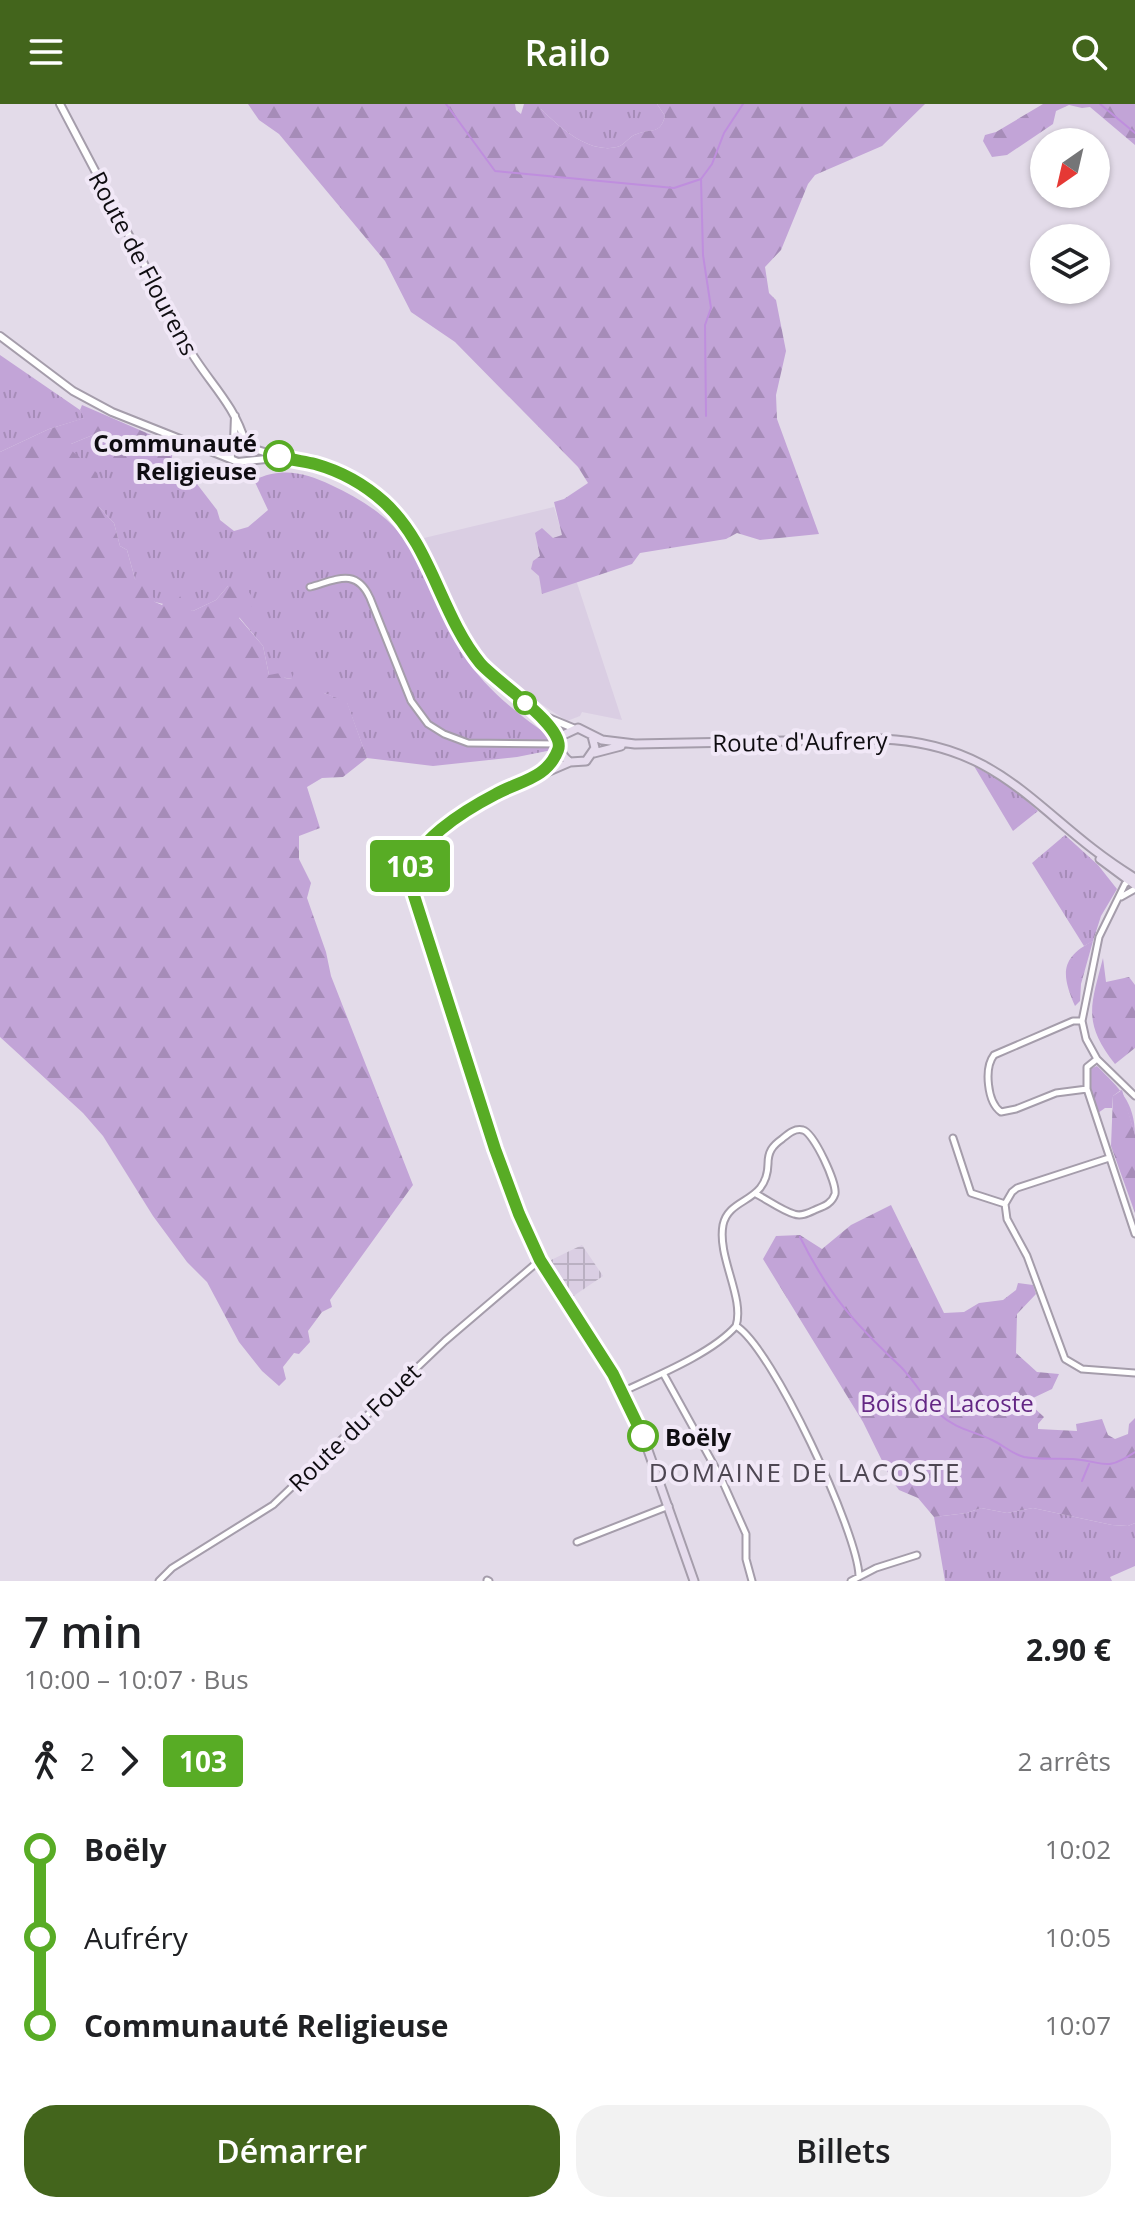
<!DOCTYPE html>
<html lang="fr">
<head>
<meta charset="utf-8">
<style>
	body { margin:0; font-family:"Open Sans",sans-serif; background:#f2f2f2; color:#202124; height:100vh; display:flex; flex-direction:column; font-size:30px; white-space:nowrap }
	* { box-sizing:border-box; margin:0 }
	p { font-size:26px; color:#757577 }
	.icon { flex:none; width:44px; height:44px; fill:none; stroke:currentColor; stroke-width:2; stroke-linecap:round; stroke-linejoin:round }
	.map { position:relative; height:1477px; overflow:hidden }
	.drawer { display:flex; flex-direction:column; background:#fff; flex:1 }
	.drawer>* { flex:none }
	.badge { padding:0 16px; border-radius:6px; font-size:28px; line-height:52px }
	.needle { width:52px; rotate:214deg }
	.buttons { position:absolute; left:1030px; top:24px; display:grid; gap:16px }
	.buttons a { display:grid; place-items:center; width:80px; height:80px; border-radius:50%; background:#fff; box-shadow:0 2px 6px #0004; font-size:40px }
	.map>.badge { position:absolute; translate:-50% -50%; box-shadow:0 0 0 4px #fff }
	.legs { display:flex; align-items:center; gap:12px; height:88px; padding:0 24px; font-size:26px }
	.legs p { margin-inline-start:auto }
	.overview { display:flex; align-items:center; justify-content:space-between; height:136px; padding:0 24px }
	h1 { font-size:44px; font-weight:600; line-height:60px }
	.action { display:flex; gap:16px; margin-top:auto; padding:16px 24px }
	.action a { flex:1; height:92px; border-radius:32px; background:#43651c; color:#fff; font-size:32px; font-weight:600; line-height:92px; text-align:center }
	.action a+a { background:#f2f2f2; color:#202124 }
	ul { padding:0 24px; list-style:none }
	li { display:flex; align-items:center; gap:28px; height:88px; font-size:30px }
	li i { display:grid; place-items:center; width:12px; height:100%; margin:0 10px; background:currentColor }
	li i::after { content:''; width:20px; height:20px; margin:-10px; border:6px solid; border-radius:50%; background:#fff }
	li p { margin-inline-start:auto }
	li:first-child i { background:linear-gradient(#0000 50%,currentColor 0) }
	li:last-child i { background:linear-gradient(currentColor 50%,#0000 0) }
	header { display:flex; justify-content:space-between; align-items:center; height:104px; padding:0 24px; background:#43651c; color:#fff; font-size:36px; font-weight:600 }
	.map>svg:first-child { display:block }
	.built { fill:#dacee3 }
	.industrial { fill:url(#industrial-grid) }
	.grass { fill:url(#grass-tufts) }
	.forest { fill:url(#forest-firs) }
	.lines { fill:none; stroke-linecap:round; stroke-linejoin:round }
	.stream { stroke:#bf8ede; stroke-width:2 }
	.minor-casing { stroke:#a59dab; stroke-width:9 }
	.tertiary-casing { stroke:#a59dab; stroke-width:10 }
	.secondary-casing { stroke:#a59dab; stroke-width:11 }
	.minor { stroke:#fff; stroke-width:5 }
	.tertiary { stroke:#fff; stroke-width:6 }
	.secondary { stroke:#e6dced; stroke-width:7 }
	.line-1-casing { stroke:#fff; stroke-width:18 }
	.line-1 { stroke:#58ac25; stroke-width:12 }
	.stop-1-dot { fill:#fff; stroke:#58ac25; stroke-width:4 }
	.labels { text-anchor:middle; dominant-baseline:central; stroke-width:8; stroke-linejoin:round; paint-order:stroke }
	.street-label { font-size:24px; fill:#0f0d11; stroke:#f1e8f7 }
	.stop-label { font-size:24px; font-weight:bold; fill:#0f0d11; stroke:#f1e8f7; text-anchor:end }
	.park-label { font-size:24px; fill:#632684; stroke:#f1e8f7 }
	.neighbourhood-label { font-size:26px; letter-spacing:2px; fill:#4d4652; stroke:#f1e8f7 }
</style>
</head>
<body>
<header><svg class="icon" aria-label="menu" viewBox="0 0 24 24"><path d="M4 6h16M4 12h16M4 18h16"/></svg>Railo<svg class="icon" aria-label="search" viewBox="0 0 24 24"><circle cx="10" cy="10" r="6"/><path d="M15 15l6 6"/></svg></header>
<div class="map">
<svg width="1135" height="1477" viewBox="0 0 1135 1477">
	<defs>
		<pattern id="industrial-grid" width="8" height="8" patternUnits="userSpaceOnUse" patternTransform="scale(2)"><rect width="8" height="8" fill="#dacee3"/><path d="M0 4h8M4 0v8" fill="none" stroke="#bab0c2"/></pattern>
		<pattern id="grass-tufts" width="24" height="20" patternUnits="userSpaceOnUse" patternTransform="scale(2)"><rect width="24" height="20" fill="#c2a4d7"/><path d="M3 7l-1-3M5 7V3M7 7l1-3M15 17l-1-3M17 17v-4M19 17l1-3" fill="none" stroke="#a68cb8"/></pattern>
		<pattern id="forest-firs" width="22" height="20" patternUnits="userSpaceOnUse" patternTransform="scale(2)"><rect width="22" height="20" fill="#c2a4d7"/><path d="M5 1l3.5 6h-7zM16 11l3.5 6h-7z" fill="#a68cb8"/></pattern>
	</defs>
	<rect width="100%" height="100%" fill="#e3dbe9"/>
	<path class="built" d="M554 403 577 479 622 616 582 608 580 612 567 617 508 578 490 561 469 531 446 489 424 434Z"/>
	<path class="industrial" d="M582 1141 603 1172 572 1193 549 1157Z"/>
	<path class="grass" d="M541 0H657L665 12C660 31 652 24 637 30 629 32 625 41 617 43 589 50 559 23 541 5Z
		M0 251 80 306 85 314 49 325 0 348Z
		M100 328 114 333 134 365 157 360 163 364 167 362 197 380 217 406 220 416 234 427 248 423 268 406 254 376C281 363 305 368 331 381 361 395 389 412 408 440 431 474 441 516 463 550 485 585 519 611 552 634V646L517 653 433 662 367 654 347 599 292 575 269 571 263 542 239 513V482H228L216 496 193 507 155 498 135 475 127 446 120 442 114 419 99 403 70 345 71 340Z
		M974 662 1010 682 1038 707 1013 727Z
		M1065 731 1098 761 1117 785 1101 812 1093 837 1084 842 1032 759Z
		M1097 962C1119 984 1135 998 1135 1031L1121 986 1113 992 1112 1004H1105L1098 1009 1088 974 1090 965Z
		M981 1404 1007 1409 1033 1404 1112 1421 1128 1422 1135 1419V1462L1110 1473 1112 1477H945L934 1413 967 1409Z"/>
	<path class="forest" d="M248 0H515L516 6 521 10 524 0H541V5C559 23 589 50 617 43 625 41 629 32 637 30 651 24 660 31 665 12L657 0H925L882 42 815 71 808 80 781 146 765 163 769 189 776 196 786 247 776 291 777 315 819 430 760 436 737 429 726 435 640 449 632 460 542 490 539 472 531 465 533 457 540 452 535 429 542 424 553 434 562 431 554 398 564 395 588 379 578 363 455 238 411 208 385 157 279 30 259 16Z
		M1043 0H1135V41L1090 3 1082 4 1069 1 1056 7 1053 20 1007 51 992 53 983 37 985 31 996 28Z
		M82 301 172 340V359L163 364 157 360 134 365 122 371 112 362 114 333 100 328 71 340V346L97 369 104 394 99 403 114 419 120 442 127 446 135 475 148 479 155 498 162 501 170 491 180 492 186 504 193 507 216 496 228 482 243 480 256 498 239 514 263 542 269 571 280 569 285 574 292 575 294 568 304 560 310 565 311 576 322 581 324 589 347 598 367 654 343 673 322 674 307 683 320 724 299 732V755L311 779 307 794 326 848 331 872 413 1081 330 1196 332 1203 322 1208 308 1227 310 1238 299 1250 294 1249 283 1263 286 1275 279 1282 262 1267 239 1238 207 1178 187 1158 153 1112 103 1032 83 1009 0 933V348L49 325 84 314 80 306Z
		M1093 837 1081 880 1080 897 1075 902C1062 872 1059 854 1093 837Z
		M1103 854 1106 878 1129 873 1135 881V944L1115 960C1082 918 1091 901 1103 854Z
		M1122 986 1135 1031V1109L1111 1042 1113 992Z
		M891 1101 944 1209 964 1208 979 1199 1003 1196 1016 1186 1018 1179 1033 1181 1036 1190 1017 1210 1016 1249 1037 1268 1059 1270 1052 1285 1033 1294 1032 1302 1044 1313 1038 1320V1325L1077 1327 1076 1320 1102 1315 1108 1331 1115 1335 1128 1330 1129 1320 1135 1314V1419L1128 1422 1112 1421 1033 1404 1007 1409 981 1404 967 1409 934 1413 918 1394 899 1386 891 1375 863 1318 763 1155 776 1132 800 1131 822 1145 851 1121Z"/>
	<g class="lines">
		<path class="stream" d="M446 0 495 67 674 84 701 75
			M1100 0 1135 29
			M706 312 705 221 711 204 703 151 701 75 712 60 724 29 743 0
			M800 1133C829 1191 854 1219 900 1262 914 1276 924 1295 938 1309 957 1326 971 1326 992 1336 1003 1341 1012 1350 1024 1353 1041 1356 1056 1354 1073 1355 1105 1357 1103 1369 1135 1348
			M1082 1377 1089 1360"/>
		<g class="minor-casing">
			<path id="minor" d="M310 483C336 476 356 463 370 494L411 597 428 620 444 630 468 639 559 640
				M1131 775 1125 780 1099 833 1082 917 1086 935 1097 955 1135 992
				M1121 793 1135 785
				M1082 917H1073L994 951C984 964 987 998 1001 1008L1016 1005 1056 989 1087 985
				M1097 955 1087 963V985L1135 1130
				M953 1034 971 1089 1005 1100
				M1109 1054 1017 1084 1012 1088 1005 1100 1007 1115 1027 1152 1065 1255 1082 1265 1135 1269
				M756 1090C768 1096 781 1106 794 1110 802 1113 810 1108 817 1105 825 1102 832 1099 835 1090 837 1079 814 1029 803 1026 794 1024 788 1030 782 1035 772 1042 768 1048 768 1060 767 1100 729 1092 723 1121 717 1153 745 1194 736 1222 772 1243 858 1429 859 1472
				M663 1269 721 1374 746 1430V1455L752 1477
				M622 1288C654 1273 713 1249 736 1222
				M577 1438 669 1402
				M487 1476 489 1477
				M159 1477 172 1464 273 1401 445 1237 540 1156
				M851 1477 876 1464 917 1451"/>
		</g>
		<g class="tertiary-casing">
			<path id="tertiary" d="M60 0 185 238C204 274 234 298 245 338
				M0 232 73 287 112 308 238 358 276 354
				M234 338 235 312
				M231 354 230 342C234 338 235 336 241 336 247 337 246 340 251 343 259 348 270 349 280 352 303 360 327 362 350 374 430 417 428 492 477 555 501 586 542 602 560 636
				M544 612 573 624"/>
		</g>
		<g class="secondary-casing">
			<path id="secondary" d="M592 632 595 644 586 657 570 658C560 651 557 642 563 631L578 624 602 636 635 640 882 635C1007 640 1039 716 1135 774
				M594 649 621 642
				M570 658 496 690 450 720 425 740 413 753 410 761 409 776 509 1086 540 1156 601 1250 643 1332 694 1477
				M542 668 559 644
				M1100 755 1135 781"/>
		</g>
		<use href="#minor" class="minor"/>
		<use href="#tertiary" class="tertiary"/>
		<use href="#secondary" class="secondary"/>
	</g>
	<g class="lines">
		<g class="line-1-casing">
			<path id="line-1" d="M279 352C290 356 303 357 315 360 340 367 364 380 384 398 432 442 440 510 480 559 496 578 567 623 558 646 547 675 519 677 496 690 467 705 408 740 409 776L495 1045 519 1110 540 1156 613 1270 643 1332"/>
		</g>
		<use href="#line-1" class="line-1"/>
	</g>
	<g class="stop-1-dot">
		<circle cx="279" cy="352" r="14"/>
		<circle cx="525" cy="599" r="10"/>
		<circle cx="643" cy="1332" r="14"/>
	</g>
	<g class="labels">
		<g class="street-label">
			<text transform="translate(144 159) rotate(62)">Route de Flourens</text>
			<text transform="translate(800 637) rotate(-1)">Route d'Aufrery</text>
			<text transform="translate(354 1323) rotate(-44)">Route du Fouet</text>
		</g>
		<g class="stop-label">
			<text x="257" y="338">Communauté<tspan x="257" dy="28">Religieuse</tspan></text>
			<text x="665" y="1332" text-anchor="start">Boëly</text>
		</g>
		<g class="park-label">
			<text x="947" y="1298">Bois de Lacoste</text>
		</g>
		<g class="neighbourhood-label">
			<text x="805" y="1368">DOMAINE DE LACOSTE</text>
		</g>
	</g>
</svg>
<div class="buttons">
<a><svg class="needle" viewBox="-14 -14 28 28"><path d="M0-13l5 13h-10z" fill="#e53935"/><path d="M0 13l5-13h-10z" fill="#757577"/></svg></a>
<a><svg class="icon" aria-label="layers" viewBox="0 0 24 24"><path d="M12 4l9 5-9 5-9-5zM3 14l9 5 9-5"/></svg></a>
</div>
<b class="badge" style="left:410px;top:762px;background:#58ac25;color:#fff">103</b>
</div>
<section class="drawer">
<div class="overview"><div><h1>7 min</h1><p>10:00 – 10:07 · Bus</p></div><b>2.90 €</b></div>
<div class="legs"><svg class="icon" aria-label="walk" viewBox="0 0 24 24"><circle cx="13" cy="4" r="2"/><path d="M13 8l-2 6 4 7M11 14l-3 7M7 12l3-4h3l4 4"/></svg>2<svg class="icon" aria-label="forward" viewBox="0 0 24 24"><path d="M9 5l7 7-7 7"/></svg><b class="badge" style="background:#58ac25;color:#fff">103</b><p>2 arrêts</p></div>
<ul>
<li><i style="color:#58ac25"></i><b>Boëly</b><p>10:02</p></li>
<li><i style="color:#58ac25"></i><span>Aufréry</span><p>10:05</p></li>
<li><i style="color:#58ac25"></i><b>Communauté Religieuse</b><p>10:07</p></li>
</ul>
<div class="action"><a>Démarrer</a><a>Billets</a></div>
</section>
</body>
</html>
